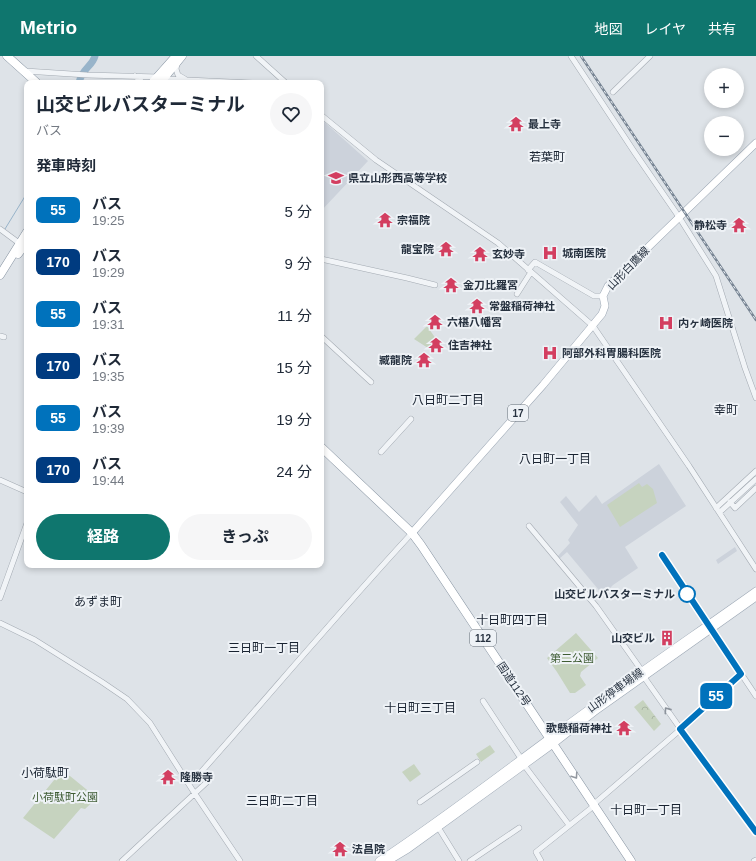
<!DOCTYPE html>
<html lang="ja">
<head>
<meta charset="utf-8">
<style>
	body { margin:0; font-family:Helvetica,"Noto Sans JP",sans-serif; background:#f6f6f7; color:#1f2937; height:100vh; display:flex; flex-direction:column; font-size:15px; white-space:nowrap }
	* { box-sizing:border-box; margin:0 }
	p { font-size:13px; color:#747a83 }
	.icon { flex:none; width:22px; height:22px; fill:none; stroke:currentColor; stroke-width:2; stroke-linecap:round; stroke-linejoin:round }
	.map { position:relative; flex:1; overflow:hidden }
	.panel { position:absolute; left:24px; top:24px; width:300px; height:488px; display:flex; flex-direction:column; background:#fff; border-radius:8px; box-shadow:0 2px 6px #0003 }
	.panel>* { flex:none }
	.badge { padding:0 8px; border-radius:6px; font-size:14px; line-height:26px }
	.controls { position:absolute; left:704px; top:12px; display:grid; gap:8px }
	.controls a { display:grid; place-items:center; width:40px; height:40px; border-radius:50%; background:#fff; box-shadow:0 2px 6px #0003; font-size:20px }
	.map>.badge { position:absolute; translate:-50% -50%; box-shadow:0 0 0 2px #fff }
	h2 { padding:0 12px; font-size:15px; line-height:36px }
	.round { display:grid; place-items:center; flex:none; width:42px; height:42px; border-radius:21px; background:#f6f6f7 }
	.headline { display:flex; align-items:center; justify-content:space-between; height:68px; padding:0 12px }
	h1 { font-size:19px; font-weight:700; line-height:30px }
	.button { display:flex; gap:8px; margin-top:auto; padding:8px 12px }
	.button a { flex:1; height:46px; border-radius:24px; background:#0f766e; color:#fff; font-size:16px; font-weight:700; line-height:46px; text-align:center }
	.button a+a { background:#f6f6f7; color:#1f2937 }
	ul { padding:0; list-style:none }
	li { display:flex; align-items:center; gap:12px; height:52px; padding:0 12px }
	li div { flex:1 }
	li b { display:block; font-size:15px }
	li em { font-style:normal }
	li .badge { min-width:44px; font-weight:700; text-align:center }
	header { display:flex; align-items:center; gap:24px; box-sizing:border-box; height:56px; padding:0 20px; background:#0f766e; color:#fff }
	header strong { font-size:19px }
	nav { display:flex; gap:22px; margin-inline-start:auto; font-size:14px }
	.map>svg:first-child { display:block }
	.built { fill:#ccd2db }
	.forest { fill:url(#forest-crowns) }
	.park { fill:#c6d3bf }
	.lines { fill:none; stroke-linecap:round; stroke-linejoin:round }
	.stream { stroke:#98b4ca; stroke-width:1 }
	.river { stroke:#98b4ca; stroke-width:7 }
	.minor-casing { stroke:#a3aab2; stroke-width:6 }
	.major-casing { stroke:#9da8b5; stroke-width:8 }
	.highway-casing { stroke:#8592a0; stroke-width:9 }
	.minor { stroke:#f1f4f7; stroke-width:5 }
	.major { stroke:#fff; stroke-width:7 }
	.highway { stroke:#fff; stroke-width:8 }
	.rail-casing { stroke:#778493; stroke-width:2.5 }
	.rail { stroke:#eef2f6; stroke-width:1; stroke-dasharray:3; stroke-linecap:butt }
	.oneway { stroke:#8c939c }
	.oneway2 { stroke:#9398a0 }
	.line-casing { stroke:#fff; stroke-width:9 }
	.line { stroke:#0072bc; stroke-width:6 }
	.stop-dot { fill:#fff; stroke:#0072bc; stroke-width:2 }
	.labels { text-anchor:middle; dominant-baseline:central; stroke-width:4; stroke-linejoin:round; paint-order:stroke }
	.shield { fill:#eef2f6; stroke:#636c77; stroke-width:1 }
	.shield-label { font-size:10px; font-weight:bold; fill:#273240 }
	.poi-label { font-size:11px; font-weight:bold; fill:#273240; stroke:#eef2f6; text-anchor:start }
	.street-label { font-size:11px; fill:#273240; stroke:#eef2f6 }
	.stop-label { font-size:11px; font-weight:bold; fill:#273240; stroke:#eef2f6; text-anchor:end }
	.park-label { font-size:11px; fill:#3f5c34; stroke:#eef2f6 }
	.neighbourhood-label { font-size:12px; fill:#192331; stroke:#eef2f6 }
</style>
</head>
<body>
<header>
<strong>Metrio</strong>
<nav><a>地図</a><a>レイヤ</a><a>共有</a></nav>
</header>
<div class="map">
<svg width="756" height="805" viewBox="0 0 756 805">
	<defs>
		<pattern id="forest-crowns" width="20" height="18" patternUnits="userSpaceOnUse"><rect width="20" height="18" fill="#c6d3bf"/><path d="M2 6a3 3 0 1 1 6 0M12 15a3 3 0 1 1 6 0" fill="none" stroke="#aab6a5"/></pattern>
	</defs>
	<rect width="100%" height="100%" fill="#dee3e8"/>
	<path class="built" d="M321 63 368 105 321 155Z
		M659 408 686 450 625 491 638 512 613 529 603 539 567 496 559 503 557 501 570 487 568 484 578 469 560 446 566 440 579 456 596 439 602 448Z
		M735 491 737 495 718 508 716 504Z"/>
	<path class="forest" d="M643 644 661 668 654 675 634 651Z"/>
	<path class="park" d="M427 270 436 283 428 292 414 283Z
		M639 427 642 431 647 428 653 433 657 447 620 471 607 449Z
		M576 577 598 602 581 616 580 620 586 629 575 637H570L557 616 547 602Z
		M490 689 495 696 481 706 476 698Z
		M414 708 421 718 410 726 402 716Z
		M59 718 70 720 97 742 85 753 81 752 54 783 23 762Z"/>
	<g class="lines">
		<path class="stream" d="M5 173 27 137"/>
		<path class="river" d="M79 27C82 12 92 11 95 0"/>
		<g class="minor-casing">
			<path id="minor" d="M256 0 286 27
				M571 0 635 97 679 161 716 220 745 312 756 342
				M177 8 176 13 178 19 185 23
				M25 15 87 19 158 21 164 23 187 24 252 27
				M135 20 143 27
				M613 36 650 0
				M321 59 376 104 498 187 593 270 689 410 756 513
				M0 173 19 187 20 190
				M321 203 407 222 435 229
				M528 214 535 206 594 240H603
				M517 238 531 216
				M0 280 4 281
				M321 280 371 326
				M381 396 411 363
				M0 424 27 436
				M730 446 735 452 756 432
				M716 452 756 415
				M720 456 756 423
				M529 470 596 550 642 615
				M662 499 756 640
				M0 542 27 467
				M0 567 35 584 102 626 127 643 150 667 195 738 240 805
				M644 621 706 709 756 776
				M483 645 522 704
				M524 709 569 769
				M420 746 477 706
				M594 748 681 673 741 618
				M438 771 459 805
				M122 805 207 726 202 715C272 636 340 555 412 477
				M470 805 519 772
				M541 805 536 796 595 749
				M754 805 756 804"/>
		</g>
		<g class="major-casing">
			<path id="major" d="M412 477 543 329 602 258 605 250 603 240 608 230 756 87
				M379 805C438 766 494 723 551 681 618 631 687 584 756 535
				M388 805 408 793 553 688 594 656 756 541"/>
		</g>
		<g class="highway-casing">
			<path id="highway" d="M7 0 37 27
				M152 27 176 0
				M160 27 182 0
				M18 198 27 186
				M0 219 27 176
				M321 391 412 477 421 489 631 805"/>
		</g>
		<use href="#minor" class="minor"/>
		<use href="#major" class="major"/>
		<use href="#highway" class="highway"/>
		<g class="rail-casing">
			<path id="rail" d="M581 0 756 264"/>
		</g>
		<use href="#rail" class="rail"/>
	</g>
	<defs><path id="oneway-chevron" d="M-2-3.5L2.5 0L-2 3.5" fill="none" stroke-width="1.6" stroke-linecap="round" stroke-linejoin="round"/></defs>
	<use class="oneway" href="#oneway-chevron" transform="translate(667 654) rotate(-125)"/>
	<use class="oneway2" href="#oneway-chevron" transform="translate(575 720) rotate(56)"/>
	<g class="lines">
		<g class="line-casing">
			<path id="line" d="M662 499 741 618 680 673 756 776"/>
		</g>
		<use href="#line" class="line"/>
	</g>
	<defs>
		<g id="temple-bare" transform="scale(1.2)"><path d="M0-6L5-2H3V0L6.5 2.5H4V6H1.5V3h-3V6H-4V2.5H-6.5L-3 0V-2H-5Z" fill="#d33e60" stroke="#eef2f6" stroke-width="2.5" paint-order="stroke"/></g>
		<g id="school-bare" transform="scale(1.2)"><path d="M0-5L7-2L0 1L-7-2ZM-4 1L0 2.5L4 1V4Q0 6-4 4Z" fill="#d33e60" stroke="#eef2f6" stroke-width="2.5" paint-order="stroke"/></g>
		<g id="hospital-bare" transform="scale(1.2)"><path d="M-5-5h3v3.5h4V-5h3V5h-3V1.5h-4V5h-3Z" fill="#d33e60" stroke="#eef2f6" stroke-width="2.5" paint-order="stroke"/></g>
		<g id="building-bare" transform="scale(1.2)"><path d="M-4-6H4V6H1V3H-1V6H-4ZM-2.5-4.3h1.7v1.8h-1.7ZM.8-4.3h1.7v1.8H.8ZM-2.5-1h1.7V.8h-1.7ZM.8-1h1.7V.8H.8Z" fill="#d33e60" stroke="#eef2f6" stroke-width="2.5" paint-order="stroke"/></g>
	</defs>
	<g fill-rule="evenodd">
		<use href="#temple-bare" x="516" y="68"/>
		<use href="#school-bare" x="336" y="122"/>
		<use href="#temple-bare" x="385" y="164"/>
		<use href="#temple-bare" x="739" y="169"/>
		<use href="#temple-bare" x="446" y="193"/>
		<use href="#hospital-bare" x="550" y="197"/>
		<use href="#temple-bare" x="480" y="198"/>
		<use href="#temple-bare" x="451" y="229"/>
		<use href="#temple-bare" x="477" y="250"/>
		<use href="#temple-bare" x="435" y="266"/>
		<use href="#hospital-bare" x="666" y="267"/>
		<use href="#temple-bare" x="436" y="289"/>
		<use href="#hospital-bare" x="550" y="297"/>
		<use href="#temple-bare" x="424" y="304"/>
		<use href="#building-bare" x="667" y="582"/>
		<use href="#temple-bare" x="624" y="672"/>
		<use href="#temple-bare" x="168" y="721"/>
		<use href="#temple-bare" x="340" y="793"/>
	</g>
	<circle class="stop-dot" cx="687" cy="538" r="8"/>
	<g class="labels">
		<g class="shield">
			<rect x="508" y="349" width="20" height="16" rx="3"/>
			<rect x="470" y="574" width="26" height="16" rx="3"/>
		</g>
		<g class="shield-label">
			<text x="518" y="357">17</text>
			<text x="483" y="582">112</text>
		</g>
		<g class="poi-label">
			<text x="528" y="68">最上寺</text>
			<text x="348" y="122">県立山形西高等学校</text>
			<text x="397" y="164">宗福院</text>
			<text x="727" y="169" text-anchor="end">静松寺</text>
			<text x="434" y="193" text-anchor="end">龍宝院</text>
			<text x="562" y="197">城南医院</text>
			<text x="492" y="198">玄妙寺</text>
			<text x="463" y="229">金刀比羅宮</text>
			<text x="489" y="250">常盤稲荷神社</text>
			<text x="447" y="266">六椹八幡宮</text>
			<text x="678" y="267">内ヶ崎医院</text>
			<text x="448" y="289">住吉神社</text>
			<text x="562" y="297">阿部外科胃腸科医院</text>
			<text x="412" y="304" text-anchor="end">臧龍院</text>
			<text x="655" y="582" text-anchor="end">山交ビル</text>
			<text x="612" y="672" text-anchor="end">歌懸稲荷神社</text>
			<text x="180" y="721">隆勝寺</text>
			<text x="352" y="793">法昌院</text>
		</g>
		<g class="street-label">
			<text transform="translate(628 212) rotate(-46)">山形白鷹線</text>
			<text transform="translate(514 628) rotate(56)">国道112号</text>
			<text transform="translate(615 634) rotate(-36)">山形停車場線</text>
		</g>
		<g class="stop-label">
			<text x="675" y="538">山交ビルバスターミナル</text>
		</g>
		<g class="park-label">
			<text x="572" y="602">第二公園</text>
			<text x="65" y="741">小荷駄町公園</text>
		</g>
		<g class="neighbourhood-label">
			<text x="547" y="101">若葉町</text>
			<text x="448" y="344">八日町二丁目</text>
			<text x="726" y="354">幸町</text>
			<text x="555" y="403">八日町一丁目</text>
			<text x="98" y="546">あずま町</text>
			<text x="512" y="564">十日町四丁目</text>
			<text x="264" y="592">三日町一丁目</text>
			<text x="420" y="652">十日町三丁目</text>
			<text x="45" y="717">小荷駄町</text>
			<text x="282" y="745">三日町二丁目</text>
			<text x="646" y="754">十日町一丁目</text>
		</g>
	</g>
</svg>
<div class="controls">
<a>+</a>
<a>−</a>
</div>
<b class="badge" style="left:716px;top:640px;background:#0072bc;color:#fff">55</b>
<section class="panel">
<div class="headline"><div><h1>山交ビルバスターミナル</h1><p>バス</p></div><a class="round"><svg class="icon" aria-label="heart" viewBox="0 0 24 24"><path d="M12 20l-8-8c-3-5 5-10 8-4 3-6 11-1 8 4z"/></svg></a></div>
<h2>発車時刻</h2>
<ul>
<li><span class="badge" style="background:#0072bc;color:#fff">55</span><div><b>バス</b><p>19:25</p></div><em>5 分</em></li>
<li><span class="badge" style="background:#003b80;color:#fff">170</span><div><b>バス</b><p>19:29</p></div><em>9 分</em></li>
<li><span class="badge" style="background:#0072bc;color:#fff">55</span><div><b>バス</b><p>19:31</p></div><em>11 分</em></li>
<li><span class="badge" style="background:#003b80;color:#fff">170</span><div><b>バス</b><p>19:35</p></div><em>15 分</em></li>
<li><span class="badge" style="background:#0072bc;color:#fff">55</span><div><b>バス</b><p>19:39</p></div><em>19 分</em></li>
<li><span class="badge" style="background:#003b80;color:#fff">170</span><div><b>バス</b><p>19:44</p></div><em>24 分</em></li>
</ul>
<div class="button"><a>経路</a><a>きっぷ</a></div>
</section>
</div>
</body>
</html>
